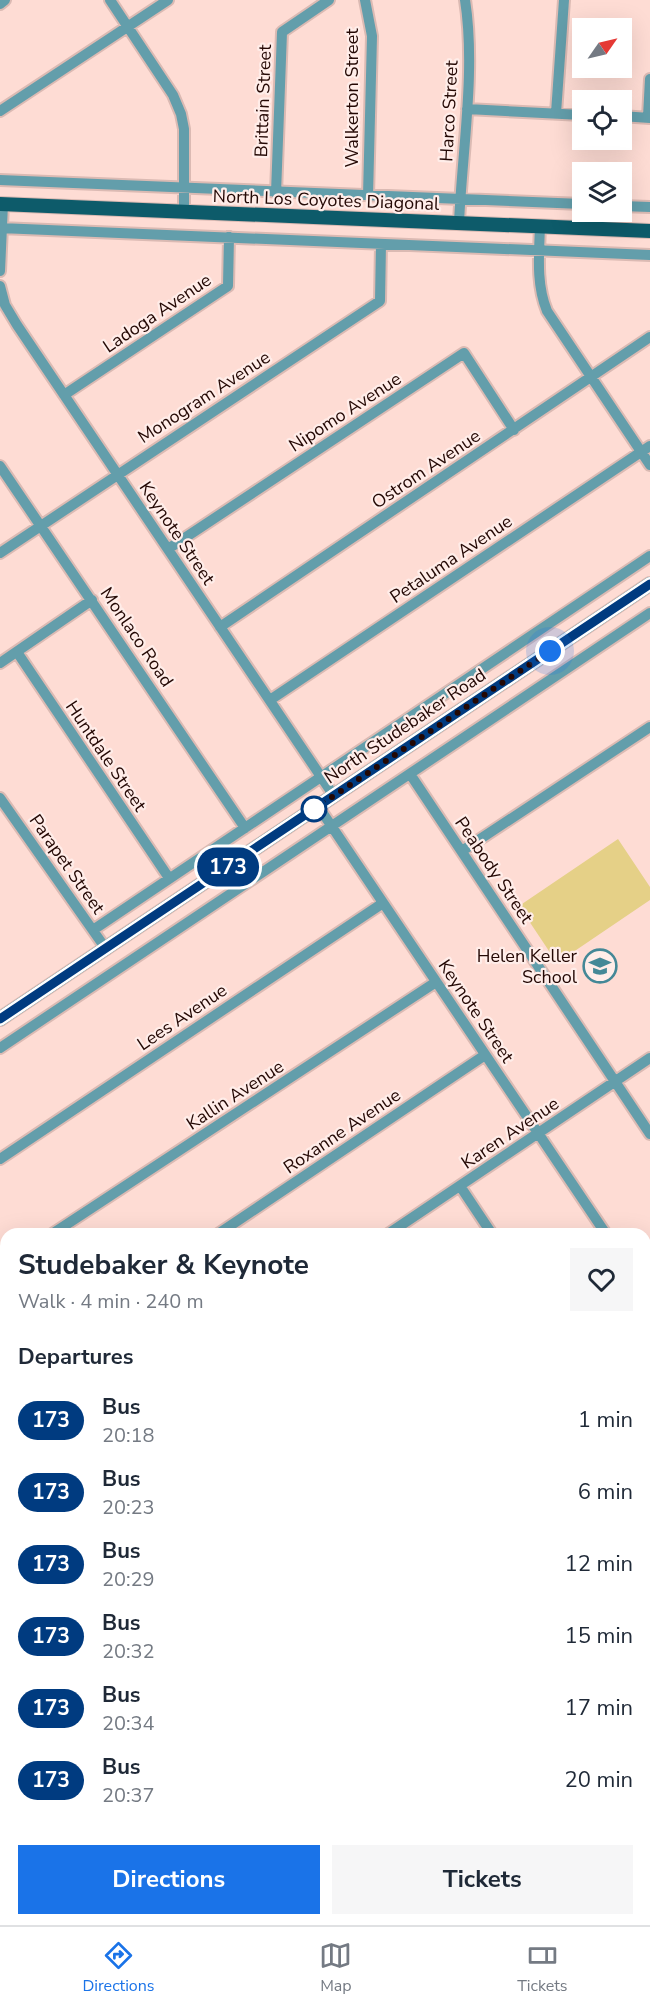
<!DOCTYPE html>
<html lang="en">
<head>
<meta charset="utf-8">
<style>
	body { margin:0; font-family:"Nunito Sans",sans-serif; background:#f6f6f7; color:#1f2937; height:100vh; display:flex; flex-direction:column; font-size:22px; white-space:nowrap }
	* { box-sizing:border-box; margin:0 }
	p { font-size:20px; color:#747a83 }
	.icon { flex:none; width:33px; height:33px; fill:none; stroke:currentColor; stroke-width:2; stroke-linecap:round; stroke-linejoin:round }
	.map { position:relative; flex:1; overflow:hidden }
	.panel { position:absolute; left:0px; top:1228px; width:651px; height:698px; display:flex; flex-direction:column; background:#fff; border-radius:18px 18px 0 0; box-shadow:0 6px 24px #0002 }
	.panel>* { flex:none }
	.badge { padding:0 12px; border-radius:20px; font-size:21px; line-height:39px }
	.needle { width:39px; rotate:56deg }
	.tools { position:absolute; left:572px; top:18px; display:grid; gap:12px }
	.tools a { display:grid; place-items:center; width:60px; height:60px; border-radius:0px; background:#fff; box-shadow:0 6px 24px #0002; font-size:30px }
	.you { position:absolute; width:30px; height:30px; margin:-15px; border:4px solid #fff; border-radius:50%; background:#1a73e8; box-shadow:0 0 0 9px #1a73e833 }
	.map>.badge { position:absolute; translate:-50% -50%; box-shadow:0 0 0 3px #fff }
	h2 { padding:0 18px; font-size:22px; line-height:54px }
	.round { display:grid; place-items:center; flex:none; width:63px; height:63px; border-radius:0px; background:#f6f6f7 }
	.overview { display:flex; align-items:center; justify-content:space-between; height:102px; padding:0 18px }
	h1 { font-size:28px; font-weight:700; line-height:45px }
	.action { display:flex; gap:12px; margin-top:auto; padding:12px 18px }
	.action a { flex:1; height:69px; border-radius:0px; background:#1a73e8; color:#fff; font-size:24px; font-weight:700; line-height:69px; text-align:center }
	.action a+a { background:#f6f6f7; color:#1f2937 }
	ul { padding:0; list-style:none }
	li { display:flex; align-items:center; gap:18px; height:72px; padding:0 18px }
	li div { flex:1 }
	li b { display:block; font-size:22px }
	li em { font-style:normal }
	li .badge { min-width:66px; font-weight:700; text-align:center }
	.tab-bar { display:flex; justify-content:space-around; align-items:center; height:84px; border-top:2px solid #e0e1e3; background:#fff; font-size:16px; color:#747a83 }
	.tab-bar a { display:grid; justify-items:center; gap:3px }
	.tab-bar .selected { color:#1a73e8 }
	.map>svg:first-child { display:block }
	.green { fill:#e5d087 }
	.water { fill:#45b572 }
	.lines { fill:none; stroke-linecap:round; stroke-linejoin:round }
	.minor-casing { stroke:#dbbab3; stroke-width:14 }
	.major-casing { stroke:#dbbab3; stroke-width:16 }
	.minor { stroke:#639eab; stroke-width:10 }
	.major { stroke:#0d5b6a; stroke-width:14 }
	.line-casing { stroke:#fff; stroke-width:14 }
	.line { stroke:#003b80; stroke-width:9 }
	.walk { stroke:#240804; stroke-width:6; stroke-dasharray:0 10.8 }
	.stop-dot { fill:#fff; stroke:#003b80; stroke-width:3 }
	.labels { text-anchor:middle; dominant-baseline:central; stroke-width:4.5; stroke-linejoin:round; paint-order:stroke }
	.street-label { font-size:18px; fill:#240804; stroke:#ffede9 }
	.poi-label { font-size:18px; fill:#240804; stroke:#ffede9; text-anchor:end }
</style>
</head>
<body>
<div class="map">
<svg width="650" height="1925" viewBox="0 0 650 1925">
	<rect width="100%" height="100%" fill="#fedcd4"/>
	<path class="green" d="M618 839 650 887V900L557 963 519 906Z
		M650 1608V1925H462L458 1920H645V1613Z
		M316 1920H422L425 1925H300Z"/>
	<path class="water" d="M650 1543V1577L645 1582V1547Z
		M206 1920H256L250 1925H200Z"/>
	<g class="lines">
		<g class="minor-casing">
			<path id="minor" d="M110 0 173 95 181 114 184 129V212
				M365 0 372 36 368 196
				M0 4 5 0
				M467 109 582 115
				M0 111 168 0
				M556 113 564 0
				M621 116 650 118
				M648 117 650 79
				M0 180 582 204
				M276 193 282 32 329 0
				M621 206 650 207
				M459 223C462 152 476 70 465 0
				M540 226C539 255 536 284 547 311L650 465
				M0 228 650 255
				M0 271 3 204
				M0 286 5 305 17 325 334 796
				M64 395 228 286 229 237
				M0 466 245 828
				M168 549 464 353 514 430
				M0 553 380 301 381 244
				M220 627 650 337
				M17 652 169 878
				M0 663 92 600
				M270 700 650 446
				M410 774 650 1134
				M0 798 106 949
				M318 806 606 1234
				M462 851 650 727
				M93 930 650 556
				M0 1048 650 613
				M0 1159 383 903
				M460 1186 492 1234
				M52 1234 436 982
				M218 1234 485 1055
				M388 1234 650 1058
				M645 1293 650 1300
				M645 1355 650 1351
				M0 1382 6 1378
				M0 1492 6 1488
				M0 1618 6 1627
				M0 1778 6 1787
				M0 1901 6 1897"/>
		</g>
		<g class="major-casing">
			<path id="major" d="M0 204 650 231
				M0 1019 650 584
				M0 1258 6 1267
				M0 1283 6 1292
				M434 1920 437 1925
				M446 1920 449 1925"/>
		</g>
		<use href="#minor" class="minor"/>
		<use href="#major" class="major"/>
	</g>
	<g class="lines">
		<g class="line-casing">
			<path id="line" d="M0 1019 650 584"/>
		</g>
		<use href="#line" class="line"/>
		<path class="walk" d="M314 809 550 651"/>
	</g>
	<defs>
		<g id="school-ring" transform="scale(1.725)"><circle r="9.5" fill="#ffede9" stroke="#448897" stroke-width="1.5"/><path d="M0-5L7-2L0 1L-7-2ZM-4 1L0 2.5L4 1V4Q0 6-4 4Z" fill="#448897"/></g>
	</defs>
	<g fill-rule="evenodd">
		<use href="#school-ring" x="600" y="966"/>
	</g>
	<circle class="stop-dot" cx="314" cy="809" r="12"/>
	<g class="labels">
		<g class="street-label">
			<text transform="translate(352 98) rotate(-90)">Walkerton Street</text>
			<text transform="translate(263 101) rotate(-88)">Brittain Street</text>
			<text transform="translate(449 111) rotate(-87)">Harco Street</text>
			<text transform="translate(326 200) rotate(2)">North Los Coyotes Diagonal</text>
			<text transform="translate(157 313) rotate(-34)">Ladoga Avenue</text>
			<text transform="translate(204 397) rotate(-33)">Monogram Avenue</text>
			<text transform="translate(345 412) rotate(-33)">Nipomo Avenue</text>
			<text transform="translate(426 469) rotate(-34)">Ostrom Avenue</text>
			<text transform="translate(177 533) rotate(56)">Keynote Street</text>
			<text transform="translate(451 559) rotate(-34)">Petaluma Avenue</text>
			<text transform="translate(137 637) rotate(56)">Monlaco Road</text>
			<text transform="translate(405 726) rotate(-34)">North Studebaker Road</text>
			<text transform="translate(106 756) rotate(56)">Huntdale Street</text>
			<text transform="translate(67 864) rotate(55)">Parapet Street</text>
			<text transform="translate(494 870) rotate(56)">Peabody Street</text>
			<text transform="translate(476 1011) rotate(56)">Keynote Street</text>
			<text transform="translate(182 1017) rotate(-34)">Lees Avenue</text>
			<text transform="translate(235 1095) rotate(-33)">Kallin Avenue</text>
			<text transform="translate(342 1131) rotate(-34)">Roxanne Avenue</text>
			<text transform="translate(510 1133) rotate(-34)">Karen Avenue</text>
		</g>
		<g class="poi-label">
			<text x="577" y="956">Helen Keller<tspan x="577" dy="21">School</tspan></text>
		</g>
	</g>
</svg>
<div class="tools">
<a><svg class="needle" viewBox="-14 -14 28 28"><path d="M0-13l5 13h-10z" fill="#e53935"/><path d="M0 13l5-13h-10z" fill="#747a83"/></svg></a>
<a><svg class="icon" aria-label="locate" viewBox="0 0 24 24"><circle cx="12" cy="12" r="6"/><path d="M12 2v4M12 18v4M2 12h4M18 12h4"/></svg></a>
<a><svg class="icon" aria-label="layers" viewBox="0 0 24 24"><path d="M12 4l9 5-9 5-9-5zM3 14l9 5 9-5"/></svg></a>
</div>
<div class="you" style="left:550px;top:651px"></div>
<b class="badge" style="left:228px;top:867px;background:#003b80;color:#fff">173</b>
<section class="panel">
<div class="overview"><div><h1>Studebaker &amp; Keynote</h1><p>Walk · 4 min · 240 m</p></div><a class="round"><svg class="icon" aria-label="heart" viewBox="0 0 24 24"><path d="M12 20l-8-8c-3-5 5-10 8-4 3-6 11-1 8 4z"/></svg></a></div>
<h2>Departures</h2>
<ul>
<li><span class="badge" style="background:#003b80;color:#fff">173</span><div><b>Bus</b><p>20:18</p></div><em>1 min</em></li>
<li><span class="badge" style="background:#003b80;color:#fff">173</span><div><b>Bus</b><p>20:23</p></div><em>6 min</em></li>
<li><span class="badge" style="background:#003b80;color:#fff">173</span><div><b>Bus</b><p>20:29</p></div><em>12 min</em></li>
<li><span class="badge" style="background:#003b80;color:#fff">173</span><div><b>Bus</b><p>20:32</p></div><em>15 min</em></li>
<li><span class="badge" style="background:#003b80;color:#fff">173</span><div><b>Bus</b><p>20:34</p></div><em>17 min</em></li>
<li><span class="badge" style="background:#003b80;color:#fff">173</span><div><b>Bus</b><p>20:37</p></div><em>20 min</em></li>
</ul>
<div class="action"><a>Directions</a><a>Tickets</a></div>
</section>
</div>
<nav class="tab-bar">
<a class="selected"><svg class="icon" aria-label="directions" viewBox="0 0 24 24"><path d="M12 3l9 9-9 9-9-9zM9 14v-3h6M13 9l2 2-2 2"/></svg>Directions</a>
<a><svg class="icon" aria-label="map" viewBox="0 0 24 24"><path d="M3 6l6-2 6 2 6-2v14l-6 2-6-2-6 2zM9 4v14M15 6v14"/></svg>Map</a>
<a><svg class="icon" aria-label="tickets" viewBox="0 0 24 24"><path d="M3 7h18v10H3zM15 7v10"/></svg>Tickets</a>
</nav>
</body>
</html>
